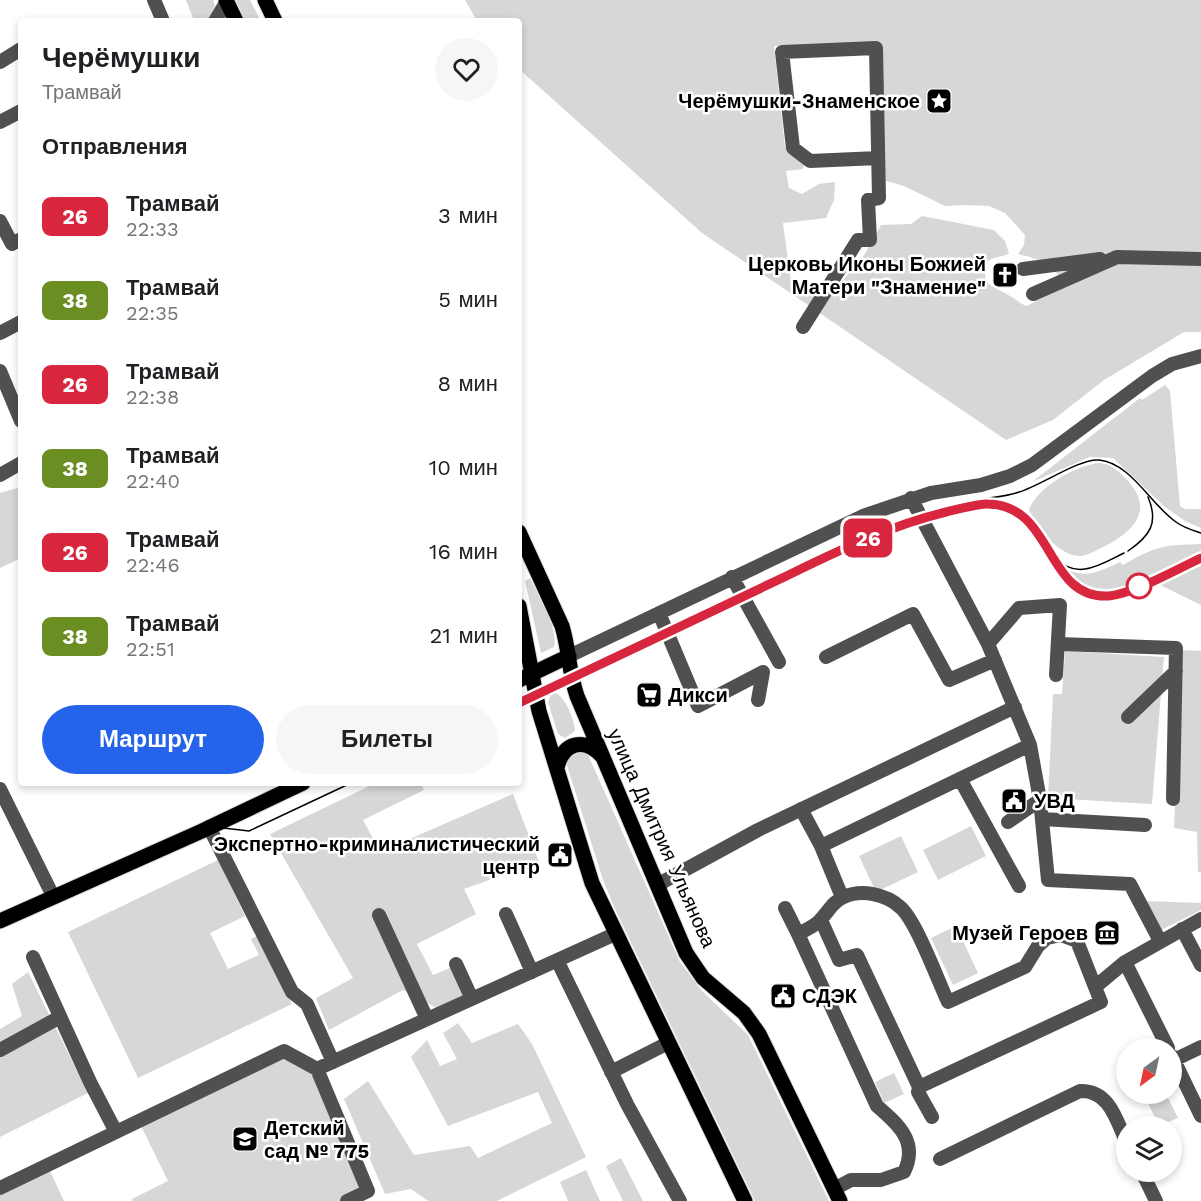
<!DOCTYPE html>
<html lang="ru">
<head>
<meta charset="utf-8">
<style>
	body { margin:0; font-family:"Work Sans",sans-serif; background:#f6f6f6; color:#202124; height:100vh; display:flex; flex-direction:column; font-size:22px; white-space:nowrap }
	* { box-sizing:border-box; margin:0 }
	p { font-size:20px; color:#757577 }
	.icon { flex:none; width:33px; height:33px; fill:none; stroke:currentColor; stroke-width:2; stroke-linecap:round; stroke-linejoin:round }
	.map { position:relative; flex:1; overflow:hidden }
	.side { position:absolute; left:18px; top:18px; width:504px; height:768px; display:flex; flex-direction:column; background:#fff; border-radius:6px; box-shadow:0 3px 9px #0003 }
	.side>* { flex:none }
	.badge { padding:0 12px; border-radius:9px; font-size:21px; line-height:39px }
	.needle { width:39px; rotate:213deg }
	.controls { position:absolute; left:1116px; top:1038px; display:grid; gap:12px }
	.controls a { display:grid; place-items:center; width:66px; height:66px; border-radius:50%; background:#fff; box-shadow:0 3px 9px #0003; font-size:30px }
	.map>.badge { position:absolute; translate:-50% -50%; box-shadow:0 0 0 3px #fff }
	h2 { padding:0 24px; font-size:22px; line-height:54px }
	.round { display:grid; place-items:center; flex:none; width:63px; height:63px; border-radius:32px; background:#f6f6f6 }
	.overview { display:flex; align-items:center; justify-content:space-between; height:102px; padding:0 24px }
	h1 { font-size:28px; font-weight:700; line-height:45px }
	.cta { display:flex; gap:12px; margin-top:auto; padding:12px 24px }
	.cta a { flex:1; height:69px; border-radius:36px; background:#2563eb; color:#fff; font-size:24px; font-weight:700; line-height:69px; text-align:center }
	.cta a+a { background:#f6f6f6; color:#202124 }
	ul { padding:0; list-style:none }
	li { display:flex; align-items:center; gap:18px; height:84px; padding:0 24px }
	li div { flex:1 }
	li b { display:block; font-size:22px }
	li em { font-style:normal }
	li .badge { min-width:66px; font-weight:700; text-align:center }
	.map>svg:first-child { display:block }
	.green { fill:#d7d7d7; fill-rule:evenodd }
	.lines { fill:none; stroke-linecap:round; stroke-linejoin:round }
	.major-casing { stroke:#dbdbdb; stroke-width:17 }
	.minor { stroke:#505050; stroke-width:14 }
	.major { stroke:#000; stroke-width:15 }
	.tram { stroke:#000; stroke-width:1.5 }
	.line-casing { stroke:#fff; stroke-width:14 }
	.line { stroke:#d7263d; stroke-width:9 }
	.stop-dot { fill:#fff; stroke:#d7263d; stroke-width:3 }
	.labels { text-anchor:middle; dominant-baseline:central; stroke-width:5; stroke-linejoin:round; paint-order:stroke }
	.poi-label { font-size:20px; font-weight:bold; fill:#000; stroke:#fff; text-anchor:end }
	.street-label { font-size:20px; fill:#000; stroke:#fff }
</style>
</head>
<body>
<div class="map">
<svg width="1201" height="1201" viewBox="0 0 1201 1201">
	<rect width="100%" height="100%" fill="#fff"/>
	<path class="green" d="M186 0H213L215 6 208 21H194Z
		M236 0H250L261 21H245Z
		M465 0H1201V332H1184L1104 380 1053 420 1006 440 702 233 519 69V21H477ZM878 42 883 180 904 186 945 206 966 205 989 206 1005 213 1025 235 1024 245 1018 254C1036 259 1052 261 1060 279L1040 292 1036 301 1027 306C1019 303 1017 300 1010 296 993 285 983 289 985 263L991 259 1009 254 1005 241 994 230 922 216 911 224 881 225 863 257 831 294 817 287 791 282 783 223 826 218 834 200 835 182 819 184 802 194 789 188 786 171 803 169 808 153 785 147 774 46Z
		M1165 385 1170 391 1180 506 1185 509H1201V528L1185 521 1165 507 1113 458 1090 457 1032 482 1140 398 1142 400Z
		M1100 463C1111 464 1119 471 1127 480 1163 518 1117 542 1086 555 1062 562 1038 528 1029 510 1037 487 1076 465 1100 463Z
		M17 488 21 493V558L0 568V493Z
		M1201 544V555C1166 573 1093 619 1066 569 1085 579 1102 571 1120 562L1123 565C1156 546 1163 545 1201 544Z
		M1201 566V605L1156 583Z
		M530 578C538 595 559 629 554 647L541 653 525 581Z
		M1181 650 1201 651V872H1198L1197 832 1174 828Z
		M1065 651 1164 657 1152 804 1048 798 1053 694H1062Z
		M555 693C565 696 575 721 575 731L565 738 558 734 548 702 551 695Z
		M586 750 680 962 703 992 748 1035 829 1201H755L615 909 603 880 565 759 566 754Z
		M376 783H421L424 790 363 820 380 852 513 794 539 862 464 889 476 914 417 944 433 975 450 968 464 995 437 1008 403 990 329 1030 316 998 353 978 270 834Z
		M971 826 986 856 938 880 923 850Z
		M901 836 918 872 876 892 859 856Z
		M218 860 245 916 210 933 228 969 259 955 251 939 259 935 292 1004 138 1078 68 932Z
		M1145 901 1201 903V910L1161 930Z
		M956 926 978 973 953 985 931 938Z
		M28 972 88 1093 0 1137V1029L22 1016 12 984Z
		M458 1023 472 1043 518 1024 532 1044 586 1157 497 1201H428L411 1189 385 1194 344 1099 368 1081 414 1155 470 1146 478 1158 552 1123 538 1092 448 1126 411 1057 427 1040 440 1066 457 1059 443 1033Z
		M285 1055 314 1071 363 1191 339 1201H133L132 1199 168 1181 141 1126Z
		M894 1073 904 1094 884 1103 875 1082Z
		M1151 1094H1166L1178 1118 1159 1126 1145 1097Z
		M621 1158 643 1201H623L606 1166Z
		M586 1170 600 1201H568L560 1182Z
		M50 1171 64 1201H0V1195Z"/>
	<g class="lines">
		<g class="major-casing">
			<path id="major" d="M226 0 236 21
				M265 0 275 21
				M519 532 562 626C569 649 569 673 577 696L686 953 703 978 744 1013 759 1034 840 1201
				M519 606 539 711 592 883 745 1201
				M519 680 569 656
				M557 768C563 742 584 737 602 756
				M0 921 202 831 303 783"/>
		</g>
		<path class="minor" d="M154 0 163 21
			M215 21 227 1
			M0 62 21 49
			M0 122 21 111
			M0 221 12 244 21 239
			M1023 269 1100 259
			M1033 294 1117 257 1201 259
			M803 327 858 240H870L868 200 879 198 876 48 782 52 793 148 810 161 878 158
			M0 333 21 322
			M0 371 21 421
			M0 475 21 463
			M911 498 988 644 1030 745 1040 800 1048 880 1130 884 1160 941
			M732 577 779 662
			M659 613 698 706 763 672 758 700
			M988 644 1019 608 1060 605 1056 675
			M1059 644 1176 648 1173 799
			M569 656 863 516 931 493 981 485 1010 476 1032 465 1152 376 1172 364 1201 356
			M826 657 913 614 949 680 995 660
			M1128 717 1176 671
			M960 779 1019 886
			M0 789 53 896
			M801 809 821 846 1030 745
			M1042 819 1145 825
			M1008 822 1040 800
			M209 827 292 992 307 1004 333 1062
			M821 846 842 897
			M657 885 758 830 1015 707
			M785 908 798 934
			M506 914 532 972
			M379 915 427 1019
			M821 920 839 960 857 955 919 1087 1101 1002 1095 987 1125 962 1201 919
			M1182 929 1201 965
			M33 957 90 1082 116 1132
			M557 960 627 1104 680 1201
			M1125 962 1168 1048
			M456 964 472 999
			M0 1050 60 1017
			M1172 1056 1201 1116
			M1174 1060 1201 1047
			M317 1069 368 1191 347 1201
			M611 1072 668 1043
			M919 1087 918 1092 932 1117
			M940 1159 1080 1091C1109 1090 1116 1119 1126 1141
			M1142 1172 1156 1201
			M0 1188 284 1051 317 1069 615 934
			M834 1189 851 1180H881L904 1172C919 1142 898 1124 877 1106L798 934C805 930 816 926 821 919 829 911 833 901 844 897 861 889 886 894 900 907 916 920 938 981 948 1002L1025 967 1038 946 1047 938 1061 935 1077 941 1095 987"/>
		<use href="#major" class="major"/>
		<path class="tram" d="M983 499C995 497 1008 496 1019 492 1040 486 1080 458 1099 460 1131 463 1151 505 1176 522 1184 528 1192 530 1201 533
			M1128 551C1150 536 1159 523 1148 497
			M1056 558C1077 581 1101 564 1124 553
			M519 703C603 664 686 624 769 584 827 557 884 527 946 512 958 509 973 505 986 504 1053 503 1044 600 1109 596 1133 594 1177 569 1201 558
			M0 923 206 826 249 831 351 783"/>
	</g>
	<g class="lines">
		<g class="line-casing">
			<path id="line" d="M519 703C605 662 691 621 778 580 832 554 887 526 946 512 958 509 973 505 986 504 1055 503 1044 600 1109 596 1133 594 1177 569 1201 558"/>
		</g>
		<use href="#line" class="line"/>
	</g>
	<defs>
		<g id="sight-square" transform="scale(1.35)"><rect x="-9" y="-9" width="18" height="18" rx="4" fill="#000" stroke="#fff"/><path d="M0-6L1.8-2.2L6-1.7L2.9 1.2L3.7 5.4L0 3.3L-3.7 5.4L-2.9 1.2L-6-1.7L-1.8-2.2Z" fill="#fff"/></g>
		<g id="church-square" transform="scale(1.35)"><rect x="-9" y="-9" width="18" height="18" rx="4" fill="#000" stroke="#fff"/><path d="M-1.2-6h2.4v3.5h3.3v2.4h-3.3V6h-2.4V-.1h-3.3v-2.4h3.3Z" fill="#fff"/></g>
		<g id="supermarket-square" transform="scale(1.35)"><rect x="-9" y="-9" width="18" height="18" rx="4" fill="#000" stroke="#fff"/><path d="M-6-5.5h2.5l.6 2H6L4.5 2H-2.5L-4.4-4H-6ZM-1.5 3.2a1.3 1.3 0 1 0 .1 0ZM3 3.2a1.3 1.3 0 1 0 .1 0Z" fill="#fff"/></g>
		<g id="civic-square" transform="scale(1.35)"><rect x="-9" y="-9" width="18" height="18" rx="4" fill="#000" stroke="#fff"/><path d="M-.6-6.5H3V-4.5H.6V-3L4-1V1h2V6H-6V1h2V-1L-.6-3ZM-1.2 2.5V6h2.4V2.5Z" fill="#fff"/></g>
		<g id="museum-square" transform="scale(1.35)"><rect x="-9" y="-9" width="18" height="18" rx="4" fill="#000" stroke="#fff"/><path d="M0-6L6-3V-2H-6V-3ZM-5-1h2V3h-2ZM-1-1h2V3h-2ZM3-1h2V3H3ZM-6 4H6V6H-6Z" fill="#fff"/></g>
		<g id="school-square" transform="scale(1.35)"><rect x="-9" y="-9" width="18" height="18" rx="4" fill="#000" stroke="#fff"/><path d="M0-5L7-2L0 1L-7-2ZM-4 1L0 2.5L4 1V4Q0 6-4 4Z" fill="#fff"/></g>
	</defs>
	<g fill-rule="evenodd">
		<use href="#sight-square" x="939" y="101"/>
		<use href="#church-square" x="1005" y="275"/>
		<use href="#supermarket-square" x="649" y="695"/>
		<use href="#civic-square" x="1014" y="801"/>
		<use href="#civic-square" x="560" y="855"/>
		<use href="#museum-square" x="1107" y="933"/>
		<use href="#civic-square" x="783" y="996"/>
		<use href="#school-square" x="245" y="1139"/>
	</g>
	<circle class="stop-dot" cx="1139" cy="586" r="12"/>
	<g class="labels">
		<g class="poi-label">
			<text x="920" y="101">Черёмушки-Знаменское</text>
			<text x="986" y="264">Церковь Иконы Божией<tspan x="986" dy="23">Матери "Знамение"</tspan></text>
			<text x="668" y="695" text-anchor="start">Дикси</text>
			<text x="1034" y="801" text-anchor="start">УВД</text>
			<text x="540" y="844">Экспертно-криминалистический<tspan x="540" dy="23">центр</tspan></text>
			<text x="1088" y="933">Музей Героев</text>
			<text x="802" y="996" text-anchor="start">СДЭК</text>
			<text x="264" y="1128" text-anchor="start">Детский<tspan x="264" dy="23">сад № 775</tspan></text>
		</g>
		<g class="street-label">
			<text transform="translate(662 838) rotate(66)">улица Дмитрия Ульянова</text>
		</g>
	</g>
</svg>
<div class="controls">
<a><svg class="needle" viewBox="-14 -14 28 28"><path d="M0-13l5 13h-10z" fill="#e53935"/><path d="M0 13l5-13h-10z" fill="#757577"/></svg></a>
<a><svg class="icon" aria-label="layers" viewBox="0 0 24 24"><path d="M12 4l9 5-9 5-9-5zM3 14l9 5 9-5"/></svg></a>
</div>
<b class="badge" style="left:868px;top:538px;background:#d7263d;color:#fff">26</b>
<section class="side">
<div class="overview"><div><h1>Черёмушки</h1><p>Трамвай</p></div><a class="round"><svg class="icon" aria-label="heart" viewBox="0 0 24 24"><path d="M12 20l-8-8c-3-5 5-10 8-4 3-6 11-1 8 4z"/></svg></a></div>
<h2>Отправления</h2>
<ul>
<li><span class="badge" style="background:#d7263d;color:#fff">26</span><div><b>Трамвай</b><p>22:33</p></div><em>3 мин</em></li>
<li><span class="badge" style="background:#6b8e23;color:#fff">38</span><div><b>Трамвай</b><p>22:35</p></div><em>5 мин</em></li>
<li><span class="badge" style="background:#d7263d;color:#fff">26</span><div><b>Трамвай</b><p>22:38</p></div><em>8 мин</em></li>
<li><span class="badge" style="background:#6b8e23;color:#fff">38</span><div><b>Трамвай</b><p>22:40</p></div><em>10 мин</em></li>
<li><span class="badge" style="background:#d7263d;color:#fff">26</span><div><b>Трамвай</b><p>22:46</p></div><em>16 мин</em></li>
<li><span class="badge" style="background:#6b8e23;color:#fff">38</span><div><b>Трамвай</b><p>22:51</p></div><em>21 мин</em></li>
</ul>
<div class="cta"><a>Маршрут</a><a>Билеты</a></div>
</section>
</div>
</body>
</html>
